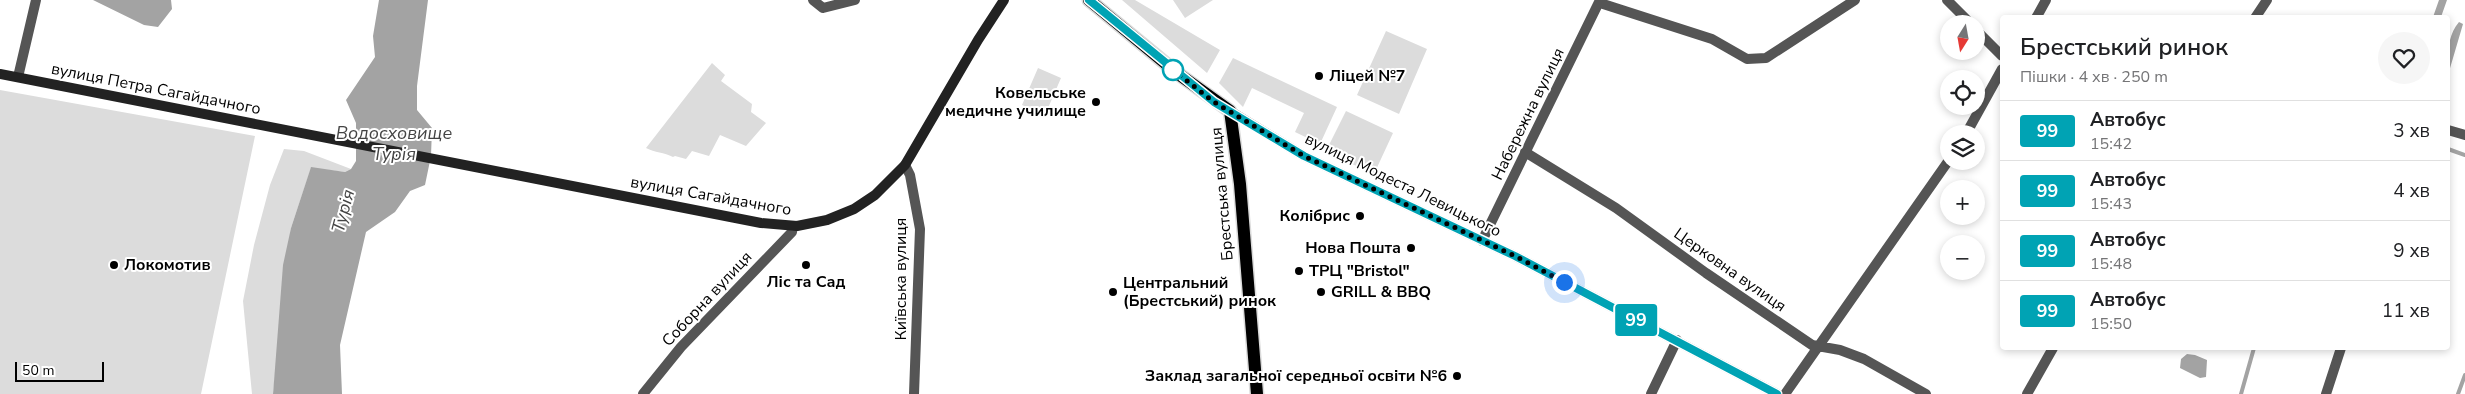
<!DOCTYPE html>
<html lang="uk">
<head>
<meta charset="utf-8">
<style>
	body { margin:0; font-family:"Nunito Sans",sans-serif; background:#f6f6f6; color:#202124; height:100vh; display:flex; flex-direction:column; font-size:19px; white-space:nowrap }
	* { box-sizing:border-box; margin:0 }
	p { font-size:16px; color:#757577 }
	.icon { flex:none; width:28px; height:28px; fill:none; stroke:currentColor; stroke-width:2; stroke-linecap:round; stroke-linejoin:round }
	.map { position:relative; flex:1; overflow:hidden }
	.drawer { position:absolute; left:2000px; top:15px; width:450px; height:335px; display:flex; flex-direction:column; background:#fff; border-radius:5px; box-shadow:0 2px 8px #0003 }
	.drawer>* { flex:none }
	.badge { padding:0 10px; border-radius:4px; font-size:18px; line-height:32px }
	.needle { width:32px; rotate:191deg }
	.tools { position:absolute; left:1940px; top:15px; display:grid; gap:10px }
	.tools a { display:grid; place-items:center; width:45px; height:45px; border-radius:50%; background:#fff; box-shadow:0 2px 8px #0003; font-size:25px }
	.scale { position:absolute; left:15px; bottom:12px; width:89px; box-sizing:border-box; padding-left:5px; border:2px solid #000; border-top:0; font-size:14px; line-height:18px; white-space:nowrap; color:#000; -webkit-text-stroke:4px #fff; paint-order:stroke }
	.you { position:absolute; width:25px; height:25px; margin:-12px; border:4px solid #fff; border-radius:50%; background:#1a73e8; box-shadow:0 0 0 8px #1a73e833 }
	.map>.badge { position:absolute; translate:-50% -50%; box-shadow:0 0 0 2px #fff }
	.round { display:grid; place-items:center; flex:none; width:52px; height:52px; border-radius:26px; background:#f6f6f6 }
	.head { display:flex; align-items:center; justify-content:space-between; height:85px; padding:0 20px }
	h1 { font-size:24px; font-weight:600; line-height:38px }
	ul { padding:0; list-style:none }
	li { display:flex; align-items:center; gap:15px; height:60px; padding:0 20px; border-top:1px solid #e0e0e0 }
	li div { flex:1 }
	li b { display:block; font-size:19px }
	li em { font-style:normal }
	li .badge { min-width:55px; font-weight:700; text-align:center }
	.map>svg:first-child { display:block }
	.green { fill:#dcdcdc }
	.water { fill:#a3a3a3 }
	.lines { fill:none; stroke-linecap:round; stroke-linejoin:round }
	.stream { stroke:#a3a3a3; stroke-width:4 }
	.primary-casing { stroke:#dbdbdb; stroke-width:15 }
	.minor { stroke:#555; stroke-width:10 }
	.secondary { stroke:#222; stroke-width:10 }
	.primary { stroke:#000; stroke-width:12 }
	.line-casing { stroke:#fff; stroke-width:11 }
	.line { stroke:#00a3b4; stroke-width:8 }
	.walk { stroke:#000; stroke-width:5; stroke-dasharray:0 9 }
	.stop-dot { fill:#fff; stroke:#00a3b4; stroke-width:2.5 }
	.poi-dot { fill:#000; stroke:#fff; stroke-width:2 }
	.labels { text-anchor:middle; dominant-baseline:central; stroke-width:4; stroke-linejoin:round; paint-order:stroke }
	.poi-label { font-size:16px; font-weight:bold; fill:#000; stroke:#fff; text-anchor:start }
	.street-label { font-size:16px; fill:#000; stroke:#fff }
	.water-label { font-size:18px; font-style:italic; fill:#444; stroke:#fff }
</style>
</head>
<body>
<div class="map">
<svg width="2465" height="394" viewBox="0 0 2465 394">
	<rect width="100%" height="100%" fill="#fff"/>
	<path class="green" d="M1122 0H1135L1220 50 1207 73Z
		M1173 0H1213L1185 18Z
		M1386 31 1427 49 1399 114 1357 95Z
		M1233 58 1337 107 1320 144 1295 132 1304 113 1252 88 1243 107 1219 83Z
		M712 63 725 75 721 81 752 104 751 112 766 123 746 146 720 135 709 156 692 151 686 159 675 156 673 157C664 152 655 153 646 148Z
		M1038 68 1061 78 1045 115 1022 105Z
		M0 90 255 136 201 394H0Z
		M1346 111 1393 133 1374 174 1341 159 1344 152 1329 145Z
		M284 149 304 151 351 169 345 172 311 168 291 228 273 394H252L243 301 254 245 270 185Z"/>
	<path class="water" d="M93 0H171L172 9 158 27 144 25Z
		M379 0H428L417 86V110L432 128 431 156 425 185 410 191 395 212 366 232 340 345 342 394H273L283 265 291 228 311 167 345 172 351 169 356 161V123L346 100 375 57 373 36Z
		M2439 0H2447L2441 17H2433Z
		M2459 22 2463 24 2448 75C2447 57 2447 36 2459 22Z
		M2187 354 2195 355 2207 360 2206 377 2200 378 2180 368 2181 359Z"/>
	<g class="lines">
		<path class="stream" d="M2448 149 2465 155
			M2241 394 2254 348
			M2458 394 2465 375"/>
		<g class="primary-casing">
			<path id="primary" d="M1089 0 1177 73 1230 111 1240 184 1257 394"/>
		</g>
		<path class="minor" d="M813 0 823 8 855 0
			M1947 0 1971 24
			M1600 3 1712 39 1747 59 1766 58 1855 0
			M2036 18 2046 0
			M2255 18 2267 0
			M1976 30 2002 56
			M18 77 36 0
			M1230 111 1304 156 1515 256 1777 394
			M2448 130 2465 135
			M1966 134 2002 69
			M1525 152 1616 208 1706 273 1812 345 1840 350 1864 359 1926 394
			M905 165 910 175 920 229 914 394
			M1482 241 1600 0
			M643 394 681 347 792 232 793 226
			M1651 394 1677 340
			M1785 394 1949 160
			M2027 394 2053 348
			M2326 394 2341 348"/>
		<path class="secondary" d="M0 74 761 223 797 226 827 220 854 209 875 195 905 165 978 40 1004 0"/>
		<use href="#primary" class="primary"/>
	</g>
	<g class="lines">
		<g class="line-casing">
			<path id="line" d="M1089 0 1214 102 1304 156 1515 256 1777 394"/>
		</g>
		<use href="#line" class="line"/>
		<path class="walk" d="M1173 70 1214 102 1304 156 1515 256 1564 282"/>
	</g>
	<circle class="stop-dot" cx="1173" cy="70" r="10"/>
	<g class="poi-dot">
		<circle cx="1319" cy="76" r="5"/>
		<circle cx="1096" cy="102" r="5"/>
		<circle cx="1360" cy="216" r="5"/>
		<circle cx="1411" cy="248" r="5"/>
		<circle cx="114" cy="265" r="5"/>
		<circle cx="806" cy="265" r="5"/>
		<circle cx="1299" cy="271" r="5"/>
		<circle cx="1113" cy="292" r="5"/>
		<circle cx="1321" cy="292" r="5"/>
		<circle cx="1457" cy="376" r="5"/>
	</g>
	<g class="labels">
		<g class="poi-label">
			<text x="1329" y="76">Ліцей №7</text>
			<text x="1086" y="93" text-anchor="end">Ковельське<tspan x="1086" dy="18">медичне училище</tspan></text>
			<text x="1350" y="216" text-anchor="end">Колібрис</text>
			<text x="1401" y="248" text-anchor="end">Нова Пошта</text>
			<text x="124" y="265">Локомотив</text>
			<text x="1309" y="271">ТРЦ "Bristol"</text>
			<text x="806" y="282" text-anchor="middle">Ліс та Сад</text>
			<text x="1123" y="283">Центральний<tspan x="1123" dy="18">(Брестський) ринок</tspan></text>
			<text x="1331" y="292">GRILL &amp; BBQ</text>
			<text x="1447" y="376" text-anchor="end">Заклад загальної середньої освіти №6</text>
		</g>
		<g class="street-label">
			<text transform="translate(156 89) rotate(11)">вулиця Петра Сагайдачного</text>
			<text transform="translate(1528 114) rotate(-64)">Набережна вулиця</text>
			<text transform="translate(1403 185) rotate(26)">вулиця Модеста Левицького</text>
			<text transform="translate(1222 194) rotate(-95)">Брестська вулиця</text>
			<text transform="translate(711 196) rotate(10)">вулиця Сагайдачного</text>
			<text transform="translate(1730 270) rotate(35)">Церковна вулиця</text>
			<text transform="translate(901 279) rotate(-90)">Київська вулиця</text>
			<text transform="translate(707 299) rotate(-47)">Соборна вулиця</text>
		</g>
		<g class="water-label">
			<text x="394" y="133">Водосховище<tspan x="394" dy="21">Турія</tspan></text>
			<text transform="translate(343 211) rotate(-75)">Турія</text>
		</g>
	</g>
</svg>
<div class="tools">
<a><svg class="needle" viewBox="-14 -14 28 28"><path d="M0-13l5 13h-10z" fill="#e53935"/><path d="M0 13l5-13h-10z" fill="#757577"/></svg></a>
<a><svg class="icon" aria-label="locate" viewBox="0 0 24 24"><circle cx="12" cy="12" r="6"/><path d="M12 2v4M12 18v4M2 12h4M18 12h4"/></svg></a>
<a><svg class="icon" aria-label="layers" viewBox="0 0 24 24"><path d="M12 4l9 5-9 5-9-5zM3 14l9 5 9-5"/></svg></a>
<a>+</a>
<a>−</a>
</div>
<div class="scale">50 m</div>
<div class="you" style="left:1564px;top:282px"></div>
<b class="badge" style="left:1636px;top:320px;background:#00a3b4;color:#fff">99</b>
<section class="drawer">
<div class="head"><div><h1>Брестський ринок</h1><p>Пішки · 4 хв · 250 m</p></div><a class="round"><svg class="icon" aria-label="heart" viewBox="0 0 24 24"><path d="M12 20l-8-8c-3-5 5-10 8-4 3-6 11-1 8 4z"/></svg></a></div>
<ul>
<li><span class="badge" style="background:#00a3b4;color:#fff">99</span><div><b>Автобус</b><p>15:42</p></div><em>3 хв</em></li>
<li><span class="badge" style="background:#00a3b4;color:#fff">99</span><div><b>Автобус</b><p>15:43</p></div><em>4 хв</em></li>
<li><span class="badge" style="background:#00a3b4;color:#fff">99</span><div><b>Автобус</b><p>15:48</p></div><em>9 хв</em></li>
<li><span class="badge" style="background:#00a3b4;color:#fff">99</span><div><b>Автобус</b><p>15:50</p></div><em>11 хв</em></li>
</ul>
</section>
</div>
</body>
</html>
